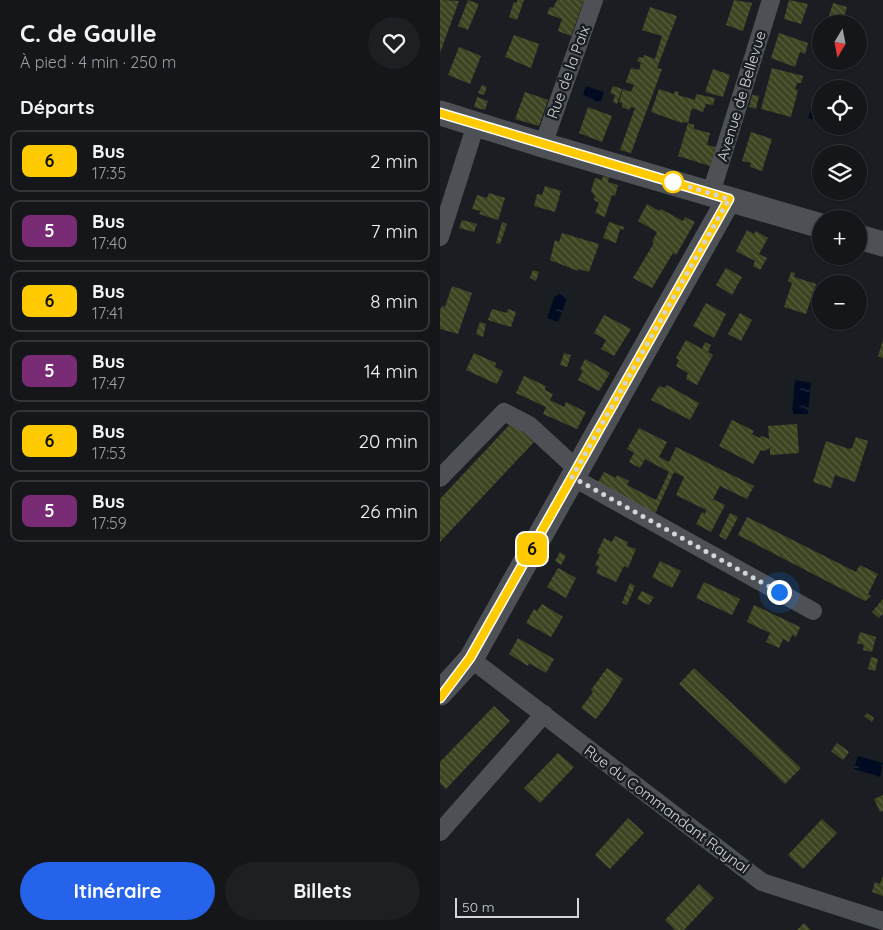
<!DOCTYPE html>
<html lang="fr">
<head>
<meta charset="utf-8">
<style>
	body { margin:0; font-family:Quicksand,sans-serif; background:#1d1f23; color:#f1f3f6; height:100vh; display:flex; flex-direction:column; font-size:19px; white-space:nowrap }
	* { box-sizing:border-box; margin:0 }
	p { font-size:16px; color:#9d9fa2 }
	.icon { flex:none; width:28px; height:28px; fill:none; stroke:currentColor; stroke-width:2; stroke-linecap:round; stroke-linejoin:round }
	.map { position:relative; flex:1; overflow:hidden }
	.panel { display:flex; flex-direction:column; background:#14161a; width:440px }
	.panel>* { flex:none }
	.badge { padding:0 10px; border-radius:8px; font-size:18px; line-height:32px }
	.needle { width:32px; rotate:190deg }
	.tools { position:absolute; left:372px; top:15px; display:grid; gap:10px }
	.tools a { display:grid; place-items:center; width:55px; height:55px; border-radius:50%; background:#14161a; box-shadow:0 1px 4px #0004,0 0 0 1px #333539; font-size:25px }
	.scale { position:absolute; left:15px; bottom:12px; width:124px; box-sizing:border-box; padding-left:5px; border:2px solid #d3d6d8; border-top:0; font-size:14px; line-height:18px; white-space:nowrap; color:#d3d6d8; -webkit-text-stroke:4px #1a1e22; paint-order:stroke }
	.you { position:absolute; width:25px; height:25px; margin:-12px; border:4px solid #fff; border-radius:50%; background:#1a73e8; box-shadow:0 0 0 8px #1a73e833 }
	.map>.badge { position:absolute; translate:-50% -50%; box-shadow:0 0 0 2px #fff }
	h2 { padding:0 20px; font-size:19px; line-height:45px }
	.round { display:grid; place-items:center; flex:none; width:52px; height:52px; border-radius:26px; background:#1d1f23 }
	.headline { display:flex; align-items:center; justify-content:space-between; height:85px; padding:0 20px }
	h1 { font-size:24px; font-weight:800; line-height:38px }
	.cta { display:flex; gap:10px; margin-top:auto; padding:10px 20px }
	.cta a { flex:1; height:58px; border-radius:30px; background:#2563eb; color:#fff; font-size:20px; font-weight:800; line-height:58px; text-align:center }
	.cta a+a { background:#1d1f23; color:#f1f3f6 }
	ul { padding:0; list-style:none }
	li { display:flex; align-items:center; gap:15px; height:62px; margin:0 10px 8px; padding:0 10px; border:2px solid #333539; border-radius:10px }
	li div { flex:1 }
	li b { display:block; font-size:19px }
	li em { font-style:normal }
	li .badge { min-width:55px; font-weight:700; text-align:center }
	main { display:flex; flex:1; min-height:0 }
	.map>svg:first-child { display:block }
	.water { fill:url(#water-ripples) }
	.building { fill:url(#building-back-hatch) }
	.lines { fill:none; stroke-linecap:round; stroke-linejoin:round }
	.street { stroke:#4d5155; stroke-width:18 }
	.secondary { stroke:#4d5155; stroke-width:25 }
	.line-casing { stroke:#fff; stroke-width:11 }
	.line { stroke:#ffcb00; stroke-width:8 }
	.walk { stroke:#d3d6d8; stroke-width:5; stroke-dasharray:0 9 }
	.stop-dot { fill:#fff; stroke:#ffcb00; stroke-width:2.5 }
	.labels { text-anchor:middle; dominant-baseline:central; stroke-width:5; stroke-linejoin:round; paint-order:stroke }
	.street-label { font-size:15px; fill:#d3d6d8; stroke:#1a1e22 }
</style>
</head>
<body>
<main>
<section class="panel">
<div class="headline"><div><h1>C. de Gaulle</h1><p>À pied · 4 min · 250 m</p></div><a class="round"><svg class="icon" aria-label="heart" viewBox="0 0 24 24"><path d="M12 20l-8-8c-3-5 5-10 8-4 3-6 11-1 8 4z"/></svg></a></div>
<h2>Départs</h2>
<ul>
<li><span class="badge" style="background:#ffcb00;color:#111">6</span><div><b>Bus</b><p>17:35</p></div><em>2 min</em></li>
<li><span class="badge" style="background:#792b75;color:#fff">5</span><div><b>Bus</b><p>17:40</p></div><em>7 min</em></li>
<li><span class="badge" style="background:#ffcb00;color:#111">6</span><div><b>Bus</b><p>17:41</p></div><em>8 min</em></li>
<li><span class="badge" style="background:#792b75;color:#fff">5</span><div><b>Bus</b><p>17:47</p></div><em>14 min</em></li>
<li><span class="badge" style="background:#ffcb00;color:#111">6</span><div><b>Bus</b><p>17:53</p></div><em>20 min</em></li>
<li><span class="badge" style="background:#792b75;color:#fff">5</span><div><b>Bus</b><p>17:59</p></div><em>26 min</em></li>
</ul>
<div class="cta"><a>Itinéraire</a><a>Billets</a></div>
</section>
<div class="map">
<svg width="443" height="930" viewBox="0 0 443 930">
	<defs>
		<pattern id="water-ripples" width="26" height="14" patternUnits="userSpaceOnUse" patternTransform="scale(1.25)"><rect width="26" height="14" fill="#000a21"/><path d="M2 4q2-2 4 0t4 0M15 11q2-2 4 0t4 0" fill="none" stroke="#242d40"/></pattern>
		<pattern id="building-back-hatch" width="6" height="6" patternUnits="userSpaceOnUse" patternTransform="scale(1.25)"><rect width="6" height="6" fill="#3c4521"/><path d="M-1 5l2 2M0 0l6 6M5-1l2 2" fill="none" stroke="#575f40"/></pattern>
	</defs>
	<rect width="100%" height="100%" fill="#1a1e22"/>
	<path class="water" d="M146 86 164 92 161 101 156 103 154 102 153 99 143 95Z
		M376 94 381 95 380 121 368 118Z
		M120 293 123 294 124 298 127 299 118 322 107 318 115 295 117 296Z
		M355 380 371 383 368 414H353V411H352Z
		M418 756 443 763 440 777 414 769Z"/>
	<path class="building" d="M0 0 19 1 0 53Z
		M28 0 39 4 28 30 18 26Z
		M77 0H84L77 20 69 17 74 2 77 3Z
		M117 0H144L131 36 118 31 122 19 107 14 110 7 113 8Z
		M294 0 312 3 303 31 286 25Z
		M349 0 368 4 361 24 344 19Z
		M393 3 407 7 403 20 389 16Z
		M210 7 237 16 217 68 222 69 191 153 180 150 195 108 191 107 189 110 182 107V103L179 102 183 89 191 92 194 85 186 82 191 68 199 70 201 63 197 61 199 57 203 58 204 55 215 59 222 36 202 30Z
		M339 33 368 43 365 54 360 52 355 67 331 58Z
		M74 35 99 44 91 68 65 57Z
		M19 47 41 56 30 84 8 75Z
		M332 68 363 76 361 83H357L355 89 358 90 351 117 321 109Z
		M273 69 290 75 283 97 265 92Z
		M42 85 47 87 44 95 38 93Z
		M173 86 182 89 177 104 173 102 175 95 170 93Z
		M219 89 234 94 235 91 239 92 238 95 255 100 256 94 275 98 273 105 266 104 263 112 252 108 248 123 242 122V123L211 112Z
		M85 92 108 100 99 126 75 119Z
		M312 95 319 96 316 109 309 107Z
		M37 97 48 101 45 110 34 107Z
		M148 107 172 116 162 142 139 133Z
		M248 123 254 125V129L270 133 267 145 276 147 270 166 238 156Z
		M311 132 332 139 322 171 310 167 311 163 302 161Z
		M396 148 412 153V154H394Z
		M163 176 169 177 168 182 178 185 175 196 172 195 165 217 155 213 159 203 154 200 155 196 151 191 155 178 162 180Z
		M105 186 121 191 115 212 94 206 97 194 102 195Z
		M49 193 65 198 58 220 39 214 41 211 32 209 37 195 47 198Z
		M207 204 219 211 221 209 243 221 245 217 255 222 236 255 233 253 212 288 193 278 214 243 212 242 217 232 198 221Z
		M22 220 37 224 34 232 19 228Z
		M62 222 67 224 60 244 56 243Z
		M169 222 184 227 183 230 180 229 176 243 163 238Z
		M307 230 314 234 316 231 328 238 319 254 327 258 320 270 313 266 315 261 296 251Z
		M122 233 159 244 149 272 139 269 138 271 110 260 115 240 119 242Z
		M286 268 302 277 292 295 276 285Z
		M93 270 99 272 96 281 90 278Z
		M351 272 355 273 354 277 376 284 366 314 344 307 352 283 348 281Z
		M12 286 32 293 18 334 0 329V310L2 306 5 307Z
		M266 303 286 314 274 338 253 326Z
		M52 309 67 313 68 309 76 312 71 327 48 320Z
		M300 313 312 320 301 341 288 334Z
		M164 315 191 329 174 356 161 349 166 340 154 333Z
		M40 322 46 324 43 337 36 334Z
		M246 340 262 349 265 342 271 345 268 352 273 355 257 385 246 379 248 373 236 366 239 360 236 358Z
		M443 340V358L438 356Z
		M34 353 56 363 55 367 63 371 57 384 26 370Z
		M124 353 131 355 127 367 120 365Z
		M145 359 170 373 159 391 138 380 143 371 140 369Z
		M84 376 106 386 105 390 113 394 110 400 124 407 126 402 146 412 137 429 103 414 106 407 76 393Z
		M227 385 259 403 250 420 211 400 219 386 224 388Z
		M292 420 314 431 312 434 319 438 322 436 329 439 328 426 357 424 359 453 330 455V448L324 451 321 450 313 464 279 446Z
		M72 422 94 442 0 542V499Z
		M199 428 227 442 219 457 229 462 236 447 314 486 307 499 280 486 273 499 285 505 271 532 256 524 262 512 265 514 266 510 236 495 244 477 234 472 215 514 157 484 164 472 176 478 177 475 189 481 187 485 216 500 229 472 205 459 200 468 189 462 194 453 187 449Z
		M416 437 428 441 415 482 395 475 391 488 373 482 386 441 409 449 412 448Z
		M290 513 298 517 286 540 279 536Z
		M307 517 416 572 420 565 438 574 428 594 431 596 429 598 425 601 298 535Z
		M175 536 188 542 187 546 196 549 188 568 184 566 176 582 156 573 159 567 155 565 160 555 157 553 164 538 172 542Z
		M120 552 126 556 121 565 115 561Z
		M220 561 241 571 232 588 212 577Z
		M118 568 136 578 126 598 107 587Z
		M264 582 300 599 292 615 256 598Z
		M190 583 195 586 187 605 182 603Z
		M202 591 214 597 209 605 197 599Z
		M443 599V614L439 618 432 612Z
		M102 604 123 617 111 637 86 623 94 609 97 611Z
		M314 605 360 627 356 637 352 635 349 642 343 639 339 648 326 642 330 633 307 622Z
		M420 632 436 637 432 652 423 650 424 645 417 643Z
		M78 638 114 659 106 673 89 663 88 666 69 654Z
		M431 657 438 659 435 671 428 669Z
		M167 668 183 679 168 703 156 719 141 708 153 692 151 690Z
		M254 668 361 768 345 784 239 684Z
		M54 706 70 721 6 789 0 783V762Z
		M427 713 434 718 432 722 424 716Z
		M397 743 409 752 403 760 391 751Z
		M118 753 134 767 100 803 84 788Z
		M443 795V811L440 812 434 799Z
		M188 818 204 833 170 869 155 855Z
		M382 819 397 833 363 869 348 855Z
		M443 876V896L432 892 435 882 440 884Z
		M259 884 274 898 244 930H235L225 920Z
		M364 923 371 930H357Z"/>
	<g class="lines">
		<path class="street" d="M103 145 154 0
			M271 193 331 0
			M0 237 36 124
			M132 477 373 611
			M0 478 64 412 89 425 137 469
			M31 659 322 882 443 921
			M0 832 104 714"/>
		<path class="secondary" d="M0 113 103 145 381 226
			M419 237 443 244
			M0 693 31 659 289 199"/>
	</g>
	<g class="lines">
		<g class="line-casing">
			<path id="line" d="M0 113 289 199 30 658 0 698"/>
		</g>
		<use href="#line" class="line"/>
		<path class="walk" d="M233 182 289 199 132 477 339 592"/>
	</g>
	<circle class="stop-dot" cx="233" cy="182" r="10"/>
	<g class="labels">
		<g class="street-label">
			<text transform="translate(128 72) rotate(-70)">Rue de la Paix</text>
			<text transform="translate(301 96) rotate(-73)">Avenue de Bellevue</text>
			<text transform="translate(227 809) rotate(37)">Rue du Commandant Raynal</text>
		</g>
	</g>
</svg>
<div class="tools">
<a><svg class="needle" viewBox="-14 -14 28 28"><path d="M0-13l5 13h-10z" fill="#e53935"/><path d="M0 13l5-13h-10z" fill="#9d9fa2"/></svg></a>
<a><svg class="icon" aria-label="locate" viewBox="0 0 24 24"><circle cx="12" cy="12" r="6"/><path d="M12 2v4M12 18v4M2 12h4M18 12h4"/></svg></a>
<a><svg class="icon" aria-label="layers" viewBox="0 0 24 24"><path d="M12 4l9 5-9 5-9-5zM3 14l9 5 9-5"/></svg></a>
<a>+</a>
<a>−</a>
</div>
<div class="scale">50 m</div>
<div class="you" style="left:339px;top:592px"></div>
<b class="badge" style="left:92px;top:549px;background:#ffcb00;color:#111">6</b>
</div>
</main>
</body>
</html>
